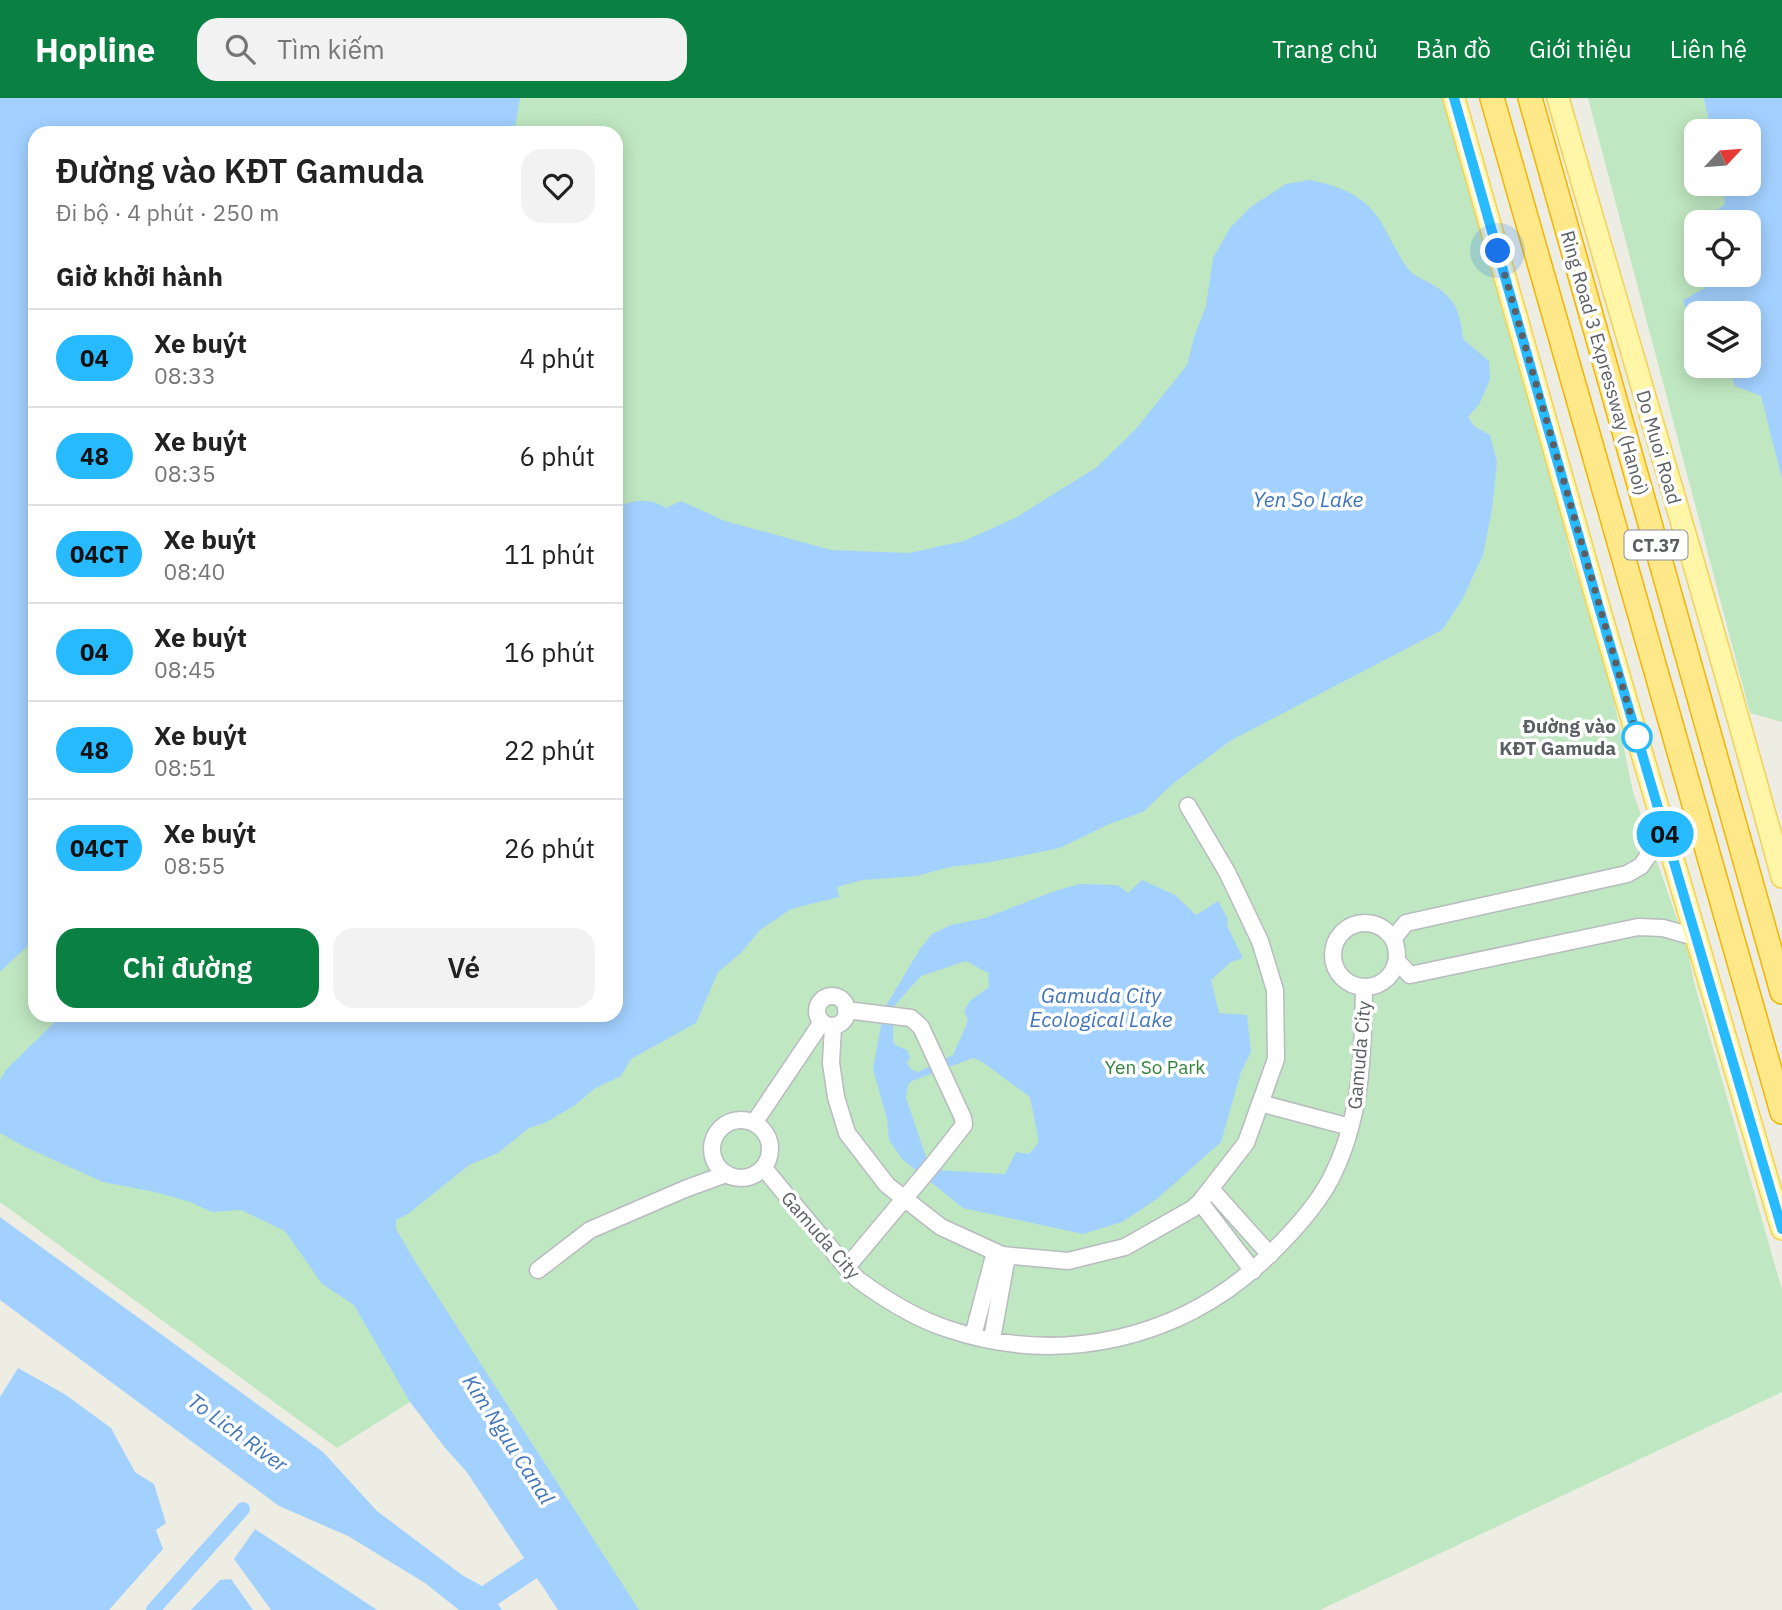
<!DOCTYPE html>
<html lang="vi">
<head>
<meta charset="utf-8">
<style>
	body { margin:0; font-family:"IBM Plex Sans",sans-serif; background:#f2f2f2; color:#222; height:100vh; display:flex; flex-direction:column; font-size:26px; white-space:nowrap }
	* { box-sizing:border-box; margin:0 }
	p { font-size:23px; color:#767676 }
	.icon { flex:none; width:38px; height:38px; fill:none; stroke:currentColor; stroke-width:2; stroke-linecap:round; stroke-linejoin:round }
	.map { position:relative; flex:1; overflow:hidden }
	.sheet { position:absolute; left:28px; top:28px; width:595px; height:896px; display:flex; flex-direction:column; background:#fff; border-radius:21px; box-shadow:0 4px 18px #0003 }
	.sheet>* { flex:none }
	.badge { padding:0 14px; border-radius:23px; font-size:24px; line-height:46px }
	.needle { width:46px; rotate:64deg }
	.fabs { position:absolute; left:1684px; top:21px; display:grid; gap:14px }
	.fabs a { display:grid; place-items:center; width:77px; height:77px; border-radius:14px; background:#fff; box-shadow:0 4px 18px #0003; font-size:35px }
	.you { position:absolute; width:35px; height:35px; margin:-18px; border:5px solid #fff; border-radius:50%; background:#1a73e8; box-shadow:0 0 0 10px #1a73e833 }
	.map>.badge { position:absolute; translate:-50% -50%; box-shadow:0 0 0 4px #fff }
	h2 { padding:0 28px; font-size:26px; line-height:63px }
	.round { display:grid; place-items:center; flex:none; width:74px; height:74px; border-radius:21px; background:#f2f2f2 }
	.head { display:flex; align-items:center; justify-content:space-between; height:119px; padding:0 28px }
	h1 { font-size:33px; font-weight:600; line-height:52px }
	.action { display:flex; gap:14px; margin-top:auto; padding:14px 28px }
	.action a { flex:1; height:80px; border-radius:21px; background:#0b8043; color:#fff; font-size:28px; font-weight:600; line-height:80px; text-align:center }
	.action a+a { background:#f2f2f2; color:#222 }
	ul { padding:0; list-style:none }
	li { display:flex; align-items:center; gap:21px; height:98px; padding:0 28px; border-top:2px solid #e0e0e0 }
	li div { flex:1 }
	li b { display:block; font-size:26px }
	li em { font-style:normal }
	li .badge { min-width:77px; font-weight:700; text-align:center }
	header { display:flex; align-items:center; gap:42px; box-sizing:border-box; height:98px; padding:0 35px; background:#0b8043; color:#fff }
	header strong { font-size:33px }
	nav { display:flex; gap:38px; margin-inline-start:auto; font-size:24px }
	.search { width:490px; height:63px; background:#f2f2f2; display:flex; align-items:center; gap:18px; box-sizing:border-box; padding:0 24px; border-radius:21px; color:#767676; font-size:26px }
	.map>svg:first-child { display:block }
	.green { fill:#bfe7c1; fill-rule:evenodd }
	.water { fill:#a3d1ff; fill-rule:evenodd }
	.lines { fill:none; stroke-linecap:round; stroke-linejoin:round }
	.canal { stroke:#a3d1ff; stroke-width:14 }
	.minor-casing { stroke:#b8bbc0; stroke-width:19 }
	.major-casing { stroke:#f4d156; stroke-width:24 }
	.highway-casing { stroke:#f2b500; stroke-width:26 }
	.minor { stroke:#fff; stroke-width:16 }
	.major { stroke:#fff6a8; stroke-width:21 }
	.highway { stroke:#ffe88a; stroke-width:23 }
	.line-casing { stroke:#fff; stroke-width:16 }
	.line { stroke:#27baff; stroke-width:10 }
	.walk { stroke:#5b5f64; stroke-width:7; stroke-dasharray:0 12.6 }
	.stop-dot { fill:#fff; stroke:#27baff; stroke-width:3.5 }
	.labels { text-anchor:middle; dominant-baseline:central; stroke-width:7; stroke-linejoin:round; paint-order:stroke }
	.shield { fill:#fff; stroke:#8c8f92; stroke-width:2 }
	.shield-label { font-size:18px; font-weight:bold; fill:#5b5f64 }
	.street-label { font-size:19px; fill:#5b5f64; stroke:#fff }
	.stop-label { font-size:19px; font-weight:bold; fill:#5b5f64; stroke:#fff; text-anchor:end }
	.park-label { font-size:19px; fill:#32843c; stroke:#fff }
	.water-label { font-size:21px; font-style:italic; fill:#4075bc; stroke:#fff }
</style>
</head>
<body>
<header>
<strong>Hopline</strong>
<div class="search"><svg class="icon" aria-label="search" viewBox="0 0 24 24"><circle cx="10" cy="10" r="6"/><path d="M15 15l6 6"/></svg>Tìm kiếm</div>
<nav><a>Trang chủ</a><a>Bản đồ</a><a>Giới thiệu</a><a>Liên hệ</a></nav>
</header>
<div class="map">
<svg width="1782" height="1512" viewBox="0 0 1782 1512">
	<rect width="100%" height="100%" fill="#eeede3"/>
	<path class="green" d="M0 0H1447L1547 345 1571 460 1604 555 1633 694 1688 853 1694 884 1782 1192V1294L1320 1512H637L475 1263 337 1350 0 1104ZM35 35H616V917H35Z
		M1588 0H1782V624L1750 615ZM1696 33H1748V86H1696ZM1696 124H1748V177H1696ZM1696 215H1748V268H1696Z"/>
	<path class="water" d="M0 0H520L514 35H35V841L0 874Z
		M1704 0H1782V381L1761 298 1735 288 1728 268H1748V215H1696V227H1691L1683 202 1705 190 1702 177H1748V124H1701L1725 106 1721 86H1748V33H1711Z
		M1309 82C1336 87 1363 96 1379 121 1390 138 1397 157 1410 173 1415 178 1422 181 1428 184 1455 199 1460 212 1463 241L1489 263 1490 281 1480 305 1468 319 1474 328 1490 337 1497 364 1492 411 1483 457 1462 502 1442 532 1230 643 1175 684 1143 714 1109 726 1060 750 991 764 950 769 917 778 863 782 837 789 839 799 791 811 760 832 741 855 718 874 696 925 631 961 621 978 594 991 574 1008 545 1025 529 1030 498 1055 469 1067 408 1116 396 1122V1131L416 1165 639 1512H558L537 1480 498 1506 502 1512H459L425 1485 348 1438 279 1408 0 1202V1119L323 1354 377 1413 462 1477 482 1488 524 1460 466 1373 446 1351 410 1304 354 1207 322 1186 285 1133 241 1112 212 1114 190 1104 155 1094 103 1084 25 1049 0 1035V982L6 972 62 917H616V409C635 402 648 399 666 410L681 403 725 423 831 452 909 455 964 443 1015 420 1097 369 1135 332 1187 267 1194 239 1206 208 1213 160 1230 130 1252 108 1286 86Z
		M1142 782 1175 797 1196 817 1218 803 1228 821 1227 828 1243 860 1231 864 1211 882 1219 915 1247 917 1251 954 1241 974 1221 1044 1157 1101 1122 1124 1083 1136 963 1110 902 1061 889 1042 887 1021 873 971 884 911 920 851 932 836 951 827 985 820 1055 793 1080 786 1118 787 1128 795ZM966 863 988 875 989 889 970 903 964 913 968 923 953 957 918 974 911 971 907 965 910 959 907 952 895 947 893 942V909L921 878ZM973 960 981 963 1030 999 1039 1044 1029 1056 1016 1054 1005 1076 937 1072 926 1059 906 1000 908 987 912 983Z
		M18 1270 66 1297 111 1330 135 1374 154 1386 166 1425 156 1432 163 1451 109 1512H0V1299Z
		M255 1431 377 1512H271L234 1461Z
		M231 1481 253 1512H191L220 1482Z"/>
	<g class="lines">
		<path class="canal" d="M153 1512 243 1411"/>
		<g class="minor-casing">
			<path id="minor" d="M1333 857a32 32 0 1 1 64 0a32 32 0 1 1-64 0Z
				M1393 841 1406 825 1627 776 1641 768 1665 734
				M1397 863 1410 877 1638 829 1663 830 1695 839
				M817 913a15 15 0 1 1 30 0a15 15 0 1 1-30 0Z
				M846 912 911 920 921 929 963 1020 964 1027 935 1064 847 1169
				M833 928 831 965 836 999 847 1035 887 1087 941 1129 1002 1157 1068 1163 1125 1149 1192 1111 1200 1104 1246 1045 1276 961 1275 892 1260 843 1227 774 1188 708
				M1260 1005 1350 1029
				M712 1051a29 29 0 1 1 58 0a29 29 0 1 1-58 0Z
				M754 1025 822 924
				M764 1070C785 1096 807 1122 828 1147 838 1159 848 1174 860 1183 886 1202 917 1221 948 1231 1061 1269 1182 1241 1267 1159 1291 1136 1322 1102 1335 1072 1362 1014 1363 953 1364 890
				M1211 1091 1270 1157
				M1200 1104 1253 1173
				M538 1172 590 1132 685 1091 726 1076
				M973 1238 995 1154
				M992 1241 1007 1158"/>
		</g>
		<g class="major-casing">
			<path id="major" d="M1454 0 1600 513 1782 1131
				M1558 0C1632 260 1712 518 1782 779"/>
		</g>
		<g class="highway-casing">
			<path id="highway" d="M1492 0 1782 1014
				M1530 0 1782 894"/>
		</g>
		<use href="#minor" class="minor"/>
		<use href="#major" class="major"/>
		<use href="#highway" class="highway"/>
	</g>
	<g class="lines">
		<g class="line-casing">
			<path id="line" d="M1454 0 1600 513 1782 1131"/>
		</g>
		<use href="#line" class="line"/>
		<path class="walk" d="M1498 153 1637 639"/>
	</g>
	<circle class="stop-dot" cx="1637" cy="639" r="14"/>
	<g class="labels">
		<rect class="shield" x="1624.5" y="432.5" width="63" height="29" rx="5"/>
		<g class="shield-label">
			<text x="1656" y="447">CT.37</text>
		</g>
		<g class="street-label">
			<text transform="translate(1605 265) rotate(74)">Ring Road 3 Expressway (Hanoi)</text>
			<text transform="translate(1659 349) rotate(74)">Do Muoi Road</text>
			<text transform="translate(1359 957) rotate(-85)">Gamuda City</text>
			<text transform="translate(821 1137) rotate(49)">Gamuda City</text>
		</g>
		<g class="stop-label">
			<text x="1616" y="628">Đường vào<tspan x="1616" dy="22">KĐT Gamuda</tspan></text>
		</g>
		<g class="park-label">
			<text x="1155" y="969">Yen So Park</text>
		</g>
		<g class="water-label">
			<text x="1308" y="401">Yen So Lake</text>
			<text x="1101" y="897">Gamuda City<tspan x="1101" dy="24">Ecological Lake</tspan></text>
			<text transform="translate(238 1334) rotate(36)">To Lich River</text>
			<text transform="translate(509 1341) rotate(57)">Kim Nguu Canal</text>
		</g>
	</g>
</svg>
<div class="fabs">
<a><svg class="needle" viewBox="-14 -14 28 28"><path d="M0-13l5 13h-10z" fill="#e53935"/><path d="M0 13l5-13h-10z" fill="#767676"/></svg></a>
<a><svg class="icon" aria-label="locate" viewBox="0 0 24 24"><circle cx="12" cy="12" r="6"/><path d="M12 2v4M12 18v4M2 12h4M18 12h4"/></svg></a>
<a><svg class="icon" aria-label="layers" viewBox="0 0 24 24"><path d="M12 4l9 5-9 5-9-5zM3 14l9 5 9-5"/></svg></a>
</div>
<div class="you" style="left:1498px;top:153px"></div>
<b class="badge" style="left:1665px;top:736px;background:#27baff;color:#111">04</b>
<section class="sheet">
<div class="head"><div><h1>Đường vào KĐT Gamuda</h1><p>Đi bộ · 4 phút · 250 m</p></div><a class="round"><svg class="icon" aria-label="heart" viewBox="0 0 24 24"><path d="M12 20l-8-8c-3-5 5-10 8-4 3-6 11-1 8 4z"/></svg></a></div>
<h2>Giờ khởi hành</h2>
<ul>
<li><span class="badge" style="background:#27baff;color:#111">04</span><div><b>Xe buýt</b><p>08:33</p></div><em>4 phút</em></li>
<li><span class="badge" style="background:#27baff;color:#111">48</span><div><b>Xe buýt</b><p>08:35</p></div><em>6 phút</em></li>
<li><span class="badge" style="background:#27baff;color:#111">04CT</span><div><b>Xe buýt</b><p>08:40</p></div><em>11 phút</em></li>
<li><span class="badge" style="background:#27baff;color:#111">04</span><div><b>Xe buýt</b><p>08:45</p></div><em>16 phút</em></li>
<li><span class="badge" style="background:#27baff;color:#111">48</span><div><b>Xe buýt</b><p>08:51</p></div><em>22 phút</em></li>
<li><span class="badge" style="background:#27baff;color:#111">04CT</span><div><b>Xe buýt</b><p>08:55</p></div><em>26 phút</em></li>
</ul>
<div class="action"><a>Chỉ đường</a><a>Vé</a></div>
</section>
</div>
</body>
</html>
